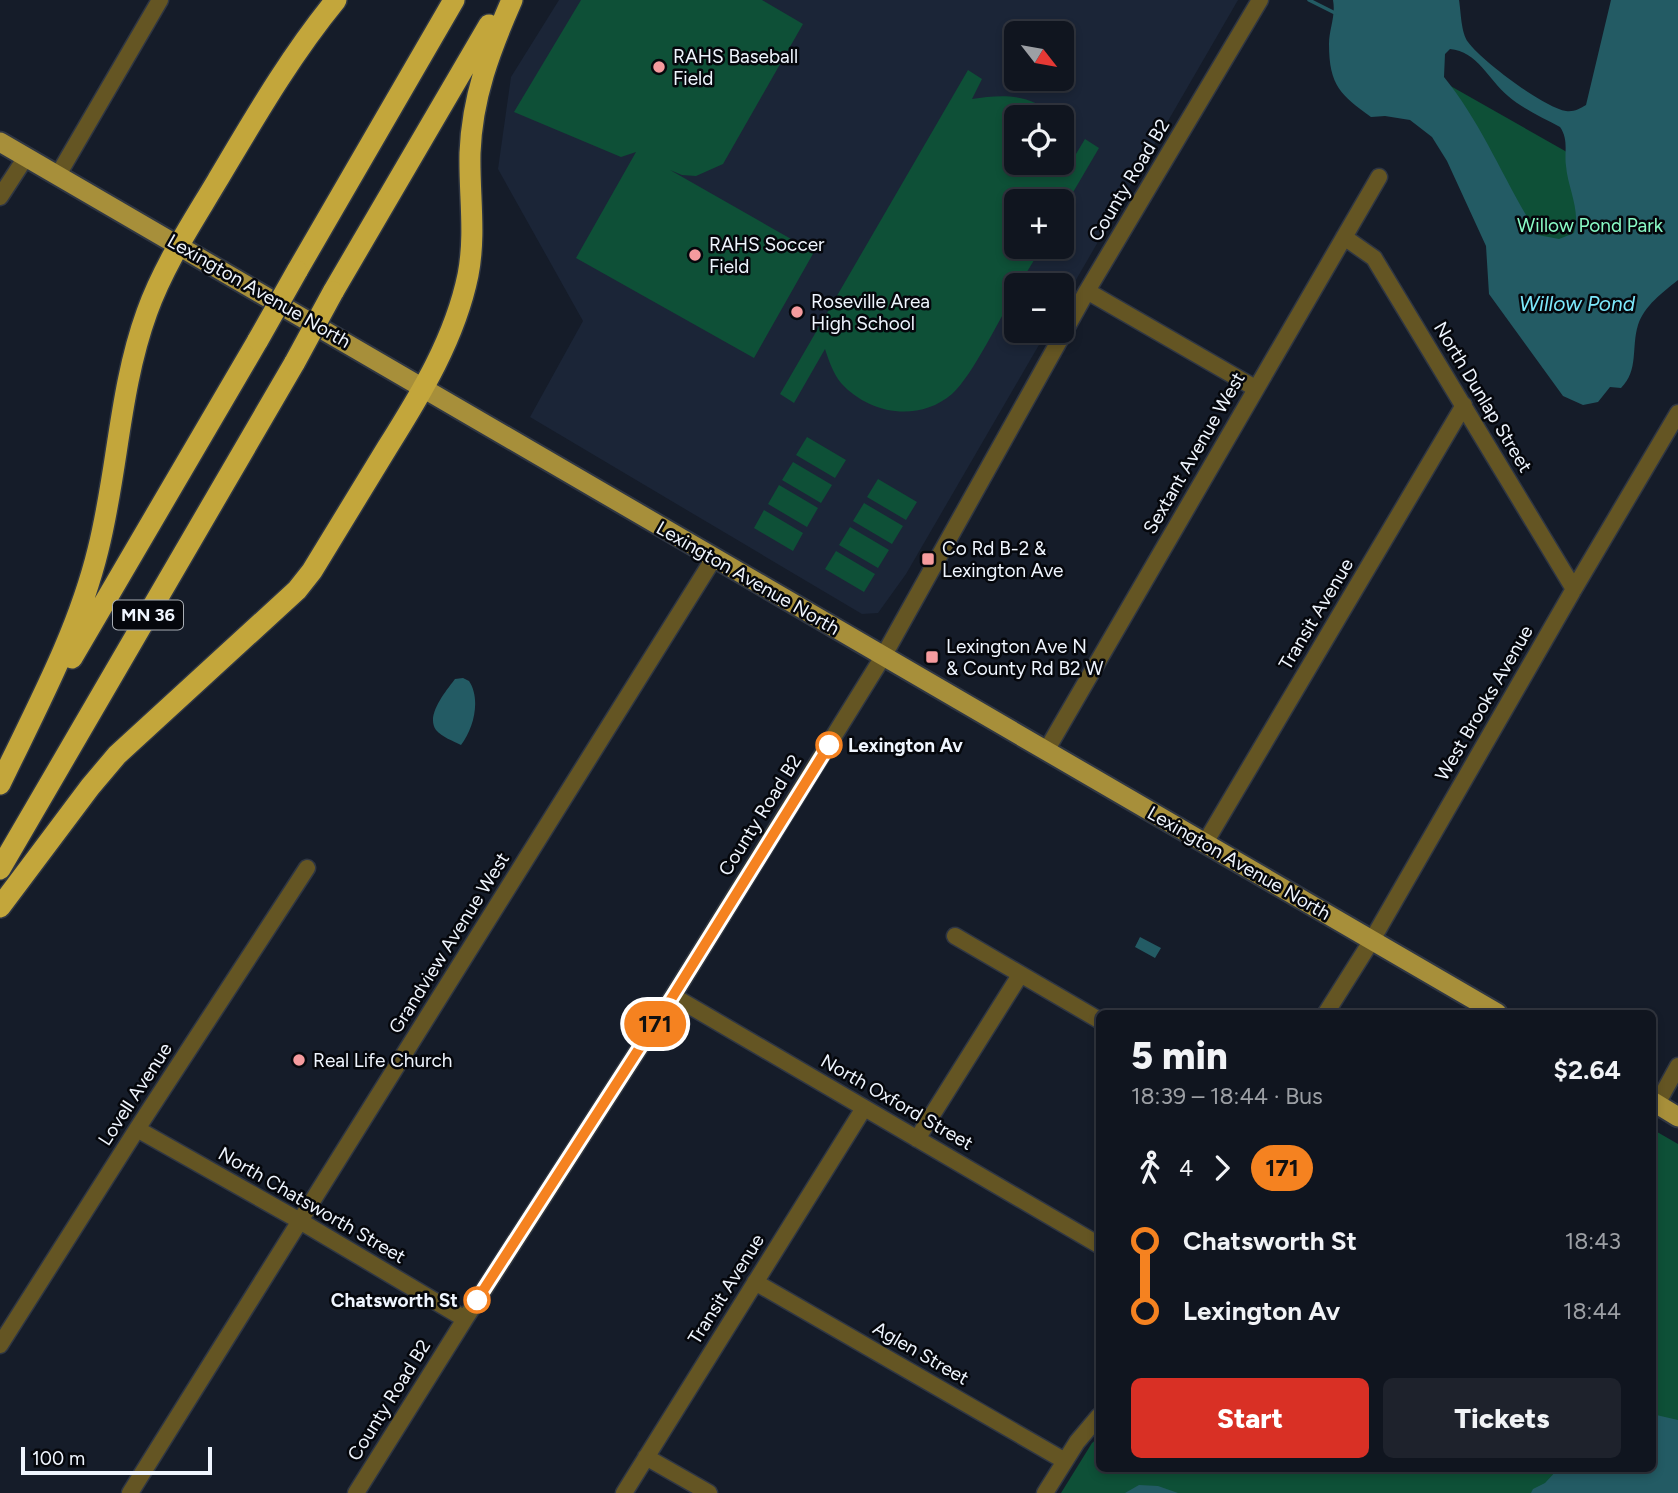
<!DOCTYPE html>
<html lang="en">
<head>
<meta charset="utf-8">
<style>
	body { margin:0; font-family:Figtree,sans-serif; background:#1e222c; color:#f1f3f6; height:100vh; display:flex; flex-direction:column; font-size:26px; white-space:nowrap }
	* { box-sizing:border-box; margin:0 }
	p { font-size:23px; color:#9c9fa4 }
	.icon { flex:none; width:38px; height:38px; fill:none; stroke:currentColor; stroke-width:2; stroke-linecap:round; stroke-linejoin:round }
	.map { position:relative; flex:1; overflow:hidden }
	.drawer { position:absolute; left:1096px; top:1010px; width:560px; height:462px; display:flex; flex-direction:column; background:#10151f; border-radius:10px; box-shadow:0 4px 10px #0003,0 0 0 2px #30343d }
	.drawer>* { flex:none }
	.badge { padding:0 14px; border-radius:23px; font-size:24px; line-height:46px }
	.needle { width:46px; rotate:121deg }
	.buttons { position:absolute; left:1004px; top:21px; display:grid; gap:14px }
	.buttons a { display:grid; place-items:center; width:70px; height:70px; border-radius:10px; background:#10151f; box-shadow:0 4px 10px #0003,0 0 0 2px #30343d; font-size:35px }
	.scale { position:absolute; left:21px; bottom:18px; width:191px; box-sizing:border-box; padding-left:7px; border:4px solid #eff5fe; border-top:0; font-size:19px; line-height:24px; white-space:nowrap; color:#eff5fe; -webkit-text-stroke:5px #05070c; paint-order:stroke }
	.map>.badge { position:absolute; translate:-50% -50%; box-shadow:0 0 0 4px #fff }
	.legs { display:flex; align-items:center; gap:10px; height:77px; padding:0 35px; font-size:23px }
	.legs p { margin-inline-start:auto }
	.overview { display:flex; align-items:center; justify-content:space-between; height:119px; padding:0 35px }
	h1 { font-size:38px; font-weight:800; line-height:52px }
	.action { display:flex; gap:14px; margin-top:auto; padding:14px 35px }
	.action a { flex:1; height:80px; border-radius:10px; background:#d93025; color:#fff; font-size:28px; font-weight:800; line-height:80px; text-align:center }
	.action a+a { background:#1e222c; color:#f1f3f6 }
	ul { padding:0 35px; list-style:none }
	li { display:flex; align-items:center; gap:24px; height:70px; font-size:26px }
	li i { display:grid; place-items:center; width:10px; height:100%; margin:0 9px; background:currentColor }
	li i::after { content:''; width:18px; height:18px; margin:-9px; border:5px solid; border-radius:50%; background:#10151f }
	li p { margin-inline-start:auto }
	li:first-child i { background:linear-gradient(#0000 50%,currentColor 0) }
	li:last-child i { background:linear-gradient(currentColor 50%,#0000 0) }
	.map>svg:first-child { display:block }
	.built { fill:#1b2537; fill-rule:evenodd }
	.green { fill:#0e5037 }
	.water { fill:#235b64; fill-rule:evenodd }
	.lines { fill:none; stroke-linecap:round; stroke-linejoin:round }
	.stream { stroke:#235b64; stroke-width:3.5 }
	.minor-casing { stroke:#2f3643; stroke-width:19 }
	.major-casing { stroke:#2f3643; stroke-width:23 }
	.highway-casing { stroke:#2f3643; stroke-width:24 }
	.minor { stroke:#645523; stroke-width:16 }
	.major { stroke:#a78f3a; stroke-width:19 }
	.highway { stroke:#c3a63b; stroke-width:21 }
	.highway-bridge-casing { stroke:#2f3643; stroke-width:24; stroke-linecap:butt }
	.highway-bridge { stroke:#c3a63b; stroke-width:21 }
	.line-1-casing { stroke:#fff; stroke-width:16 }
	.line-1 { stroke:#f58220; stroke-width:10 }
	.poi-dot { fill:#f59b9e; stroke:#05070c; stroke-width:2.5 }
	.stop-1-dot { fill:#fff; stroke:#f58220; stroke-width:3.5 }
	.labels { text-anchor:middle; dominant-baseline:central; stroke-width:5; stroke-linejoin:round; paint-order:stroke }
	.shield { fill:#05070c; stroke:#a9aeb5; stroke-width:2 }
	.shield-label { font-size:18px; font-weight:bold; fill:#eff5fe }
	.poi-label { font-size:19px; fill:#eff5fe; stroke:#05070c; text-anchor:start }
	.street-label { font-size:19px; fill:#eff5fe; stroke:#05070c }
	.park-label { font-size:19px; fill:#8afbc6; stroke:#05070c }
	.stop-label { font-size:19px; font-weight:bold; fill:#eff5fe; stroke:#05070c; text-anchor:start }
	.water-label { font-size:21px; font-style:italic; fill:#7de9fc; stroke:#05070c }
</style>
</head>
<body>
<div class="map">
<svg width="1678" height="1493" viewBox="0 0 1678 1493">
	<rect width="100%" height="100%" fill="#151c29"/>
	<path class="built" d="M559 0H1238L1062 304V285H1017V331H1047L906 574 878 613 862 614 530 417 583 321 498 169 511 77ZM1017 33H1062V79H1017ZM1017 117H1062V163H1017ZM1017 201H1062V247H1017Z"/>
	<path class="green" d="M581 0H762L803 24 723 164 696 176 682 175 670 170 814 252 754 358 576 258 636 152 621 157 514 112Z
		M1678 0 1595 340 1440 80 1581 160Z
		M968 70 982 79 972 99C1000 95 1032 92 1053 117H1017V163H1062V129L1067 135 1073 159 1085 139 1099 148 1062 211V201H1017V247H1042L1019 285H1017V289C1001 316 973 375 952 394 918 423 869 414 841 383 833 373 829 361 825 349L794 403 780 394Z
		M807 437 846 460 835 478 796 455Z
		M793 462 832 485 821 503 782 480Z
		M878 479 917 502 906 520 867 497Z
		M779 485 818 508 807 527 768 504Z
		M864 503 903 526 892 544 853 521Z
		M764 510 803 533 793 551 754 528Z
		M850 527 889 550 878 568 839 545Z
		M836 551 875 574 864 592 825 569Z
		M1652 1129 1678 1144V1493H1061L1092 1443 1099 1437V1468H1652Z"/>
	<path class="water" d="M1333 0H1459C1461 12 1461 33 1468 42 1482 61 1543 107 1566 111 1574 112 1579 109 1586 105L1611 0H1678V280C1662 293 1645 305 1638 325 1631 348 1639 370 1621 388L1610 387 1598 402 1583 405 1563 396 1489 294 1486 246 1447 161 1432 137 1410 120 1385 116 1371 117C1341 95 1329 86 1329 44 1329 29 1336 16 1333 0ZM1450 49C1477 51 1489 80 1508 96 1523 109 1543 118 1560 127 1569 140 1564 152 1566 166 1568 189 1581 210 1574 233L1559 239 1538 235C1505 183 1483 125 1444 77L1445 54Z
		M463 678 469 681C481 699 474 728 461 745 453 741 442 737 436 730 425 715 447 690 455 679Z
		M1140 937 1161 948 1155 958 1135 947Z
		M1652 1414 1678 1420V1493H1531L1533 1489 1545 1483 1559 1468H1652Z
		M1139 1485 1158 1486 1178 1493H1125Z"/>
	<g class="lines">
		<path class="stream" d="M1309 0 1335 13"/>
		<g class="minor-casing">
			<path id="minor" d="M58 175 160 0
				M0 197 26 157
				M1344 237 1374 258 1574 589
				M1087 291 1255 388
				M1046 751 1379 177
				M1205 843 1464 405
				M955 936 1099 1020
				M673 996 1099 1245
				M1326 1013 1372 940 1574 589 1678 413
				M1657 1104 1678 1066
				M137 1129 300 1221 465 1319
				M917 1139 1020 975
				M755 1282 1065 1461
				M0 1345 137 1129 307 868
				M646 1457 709 1493
				M130 1493 714 558
				M356 1493 465 1319 673 996 884 655 1087 291 1260 0
				M624 1493 864 1108
				M1045 1493 1077 1442 1099 1416"/>
		</g>
		<g class="major-casing">
			<path id="major" d="M0 142 1497 1013
				M1652 1101 1678 1117"/>
		</g>
		<g class="highway-casing">
			<path id="highway" d="M297 271 454 0
				M333 292 489 25
				M72 658 258 340
				M0 784C37 707 78 632 98 550 118 471 119 389 147 312 164 265 192 223 217 181 254 119 290 56 336 0
				M0 869 295 362
				M0 907 90 787 117 755 297 590 312 571C337 530 362 489 387 448 421 394 455 338 468 275 476 234 469 194 470 153 472 97 490 50 512 0"/>
		</g>
		<use href="#minor" class="minor"/>
		<use href="#major" class="major"/>
		<use href="#highway" class="highway"/>
		<g class="highway-bridge-casing">
			<path id="highway-bridge" d="M258 340 297 271
				M295 362 333 292"/>
		</g>
		<use href="#highway-bridge" class="highway-bridge"/>
	</g>
	<g class="lines">
		<g class="line-1-casing">
			<path id="line-1" d="M477 1300 673 996 829 745"/>
		</g>
		<use href="#line-1" class="line-1"/>
	</g>
	<g class="poi-dot">
		<circle cx="659" cy="67" r="7"/>
		<circle cx="695" cy="255" r="7"/>
		<circle cx="797" cy="312" r="7"/>
		<rect x="921" y="552" width="14" height="14" rx="3.5"/>
		<rect x="925" y="650" width="14" height="14" rx="3.5"/>
		<circle cx="299" cy="1060" r="7"/>
	</g>
	<g class="stop-1-dot">
		<circle cx="829" cy="745" r="12"/>
		<circle cx="477" cy="1300" r="12"/>
	</g>
	<g class="labels">
		<rect class="shield" x="113" y="600.5" width="70" height="29" rx="5"/>
		<g class="shield-label">
			<text x="148" y="615">MN 36</text>
		</g>
		<g class="poi-label">
			<text x="673" y="56">RAHS Baseball<tspan x="673" dy="22">Field</tspan></text>
			<text x="709" y="244">RAHS Soccer<tspan x="709" dy="22">Field</tspan></text>
			<text x="811" y="301">Roseville Area<tspan x="811" dy="22">High School</tspan></text>
			<text x="942" y="548">Co Rd B-2 &amp;<tspan x="942" dy="22">Lexington Ave</tspan></text>
			<text x="946" y="646">Lexington Ave N<tspan x="946" dy="22">&amp; County Rd B2 W</tspan></text>
			<text x="313" y="1060">Real Life Church</text>
		</g>
		<g class="street-label">
			<text transform="translate(1129 180) rotate(-59)">County Road B2</text>
			<text transform="translate(259 291) rotate(30)">Lexington Avenue North</text>
			<text transform="translate(1483 397) rotate(59)">North Dunlap Street</text>
			<text transform="translate(1194 453) rotate(-60)">Sextant Avenue West</text>
			<text transform="translate(748 578) rotate(30)">Lexington Avenue North</text>
			<text transform="translate(1316 614) rotate(-59)">Transit Avenue</text>
			<text transform="translate(1484 703) rotate(-60)">West Brooks Avenue</text>
			<text transform="translate(760 815) rotate(-58)">County Road B2</text>
			<text transform="translate(1239 863) rotate(30)">Lexington Avenue North</text>
			<text transform="translate(449 943) rotate(-58)">Grandview Avenue West</text>
			<text transform="translate(135 1094) rotate(-57)">Lovell Avenue</text>
			<text transform="translate(897 1102) rotate(30)">North Oxford Street</text>
			<text transform="translate(312 1205) rotate(30)">North Chatsworth Street</text>
			<text transform="translate(726 1289) rotate(-58)">Transit Avenue</text>
			<text transform="translate(921 1353) rotate(30)">Aglen Street</text>
			<text transform="translate(389 1400) rotate(-58)">County Road B2</text>
		</g>
		<g class="park-label">
			<text x="1590" y="225">Willow Pond Park</text>
		</g>
		<g class="stop-label">
			<text x="848" y="745">Lexington Av</text>
			<text x="458" y="1300" text-anchor="end">Chatsworth St</text>
		</g>
		<g class="water-label">
			<text x="1577" y="303">Willow Pond</text>
		</g>
	</g>
</svg>
<div class="buttons">
<a><svg class="needle" viewBox="-14 -14 28 28"><path d="M0-13l5 13h-10z" fill="#e53935"/><path d="M0 13l5-13h-10z" fill="#9c9fa4"/></svg></a>
<a><svg class="icon" aria-label="locate" viewBox="0 0 24 24"><circle cx="12" cy="12" r="6"/><path d="M12 2v4M12 18v4M2 12h4M18 12h4"/></svg></a>
<a>+</a>
<a>−</a>
</div>
<div class="scale">100 m</div>
<b class="badge" style="left:655px;top:1024px;background:#f58220;color:#111">171</b>
<section class="drawer">
<div class="overview"><div><h1>5 min</h1><p>18:39 – 18:44 · Bus</p></div><b>$2.64</b></div>
<div class="legs"><svg class="icon" aria-label="walk" viewBox="0 0 24 24"><circle cx="13" cy="4" r="2"/><path d="M13 8l-2 6 4 7M11 14l-3 7M7 12l3-4h3l4 4"/></svg>4<svg class="icon" aria-label="forward" viewBox="0 0 24 24"><path d="M9 5l7 7-7 7"/></svg><b class="badge" style="background:#f58220;color:#111">171</b></div>
<ul>
<li><i style="color:#f58220"></i><b>Chatsworth St</b><p>18:43</p></li>
<li><i style="color:#f58220"></i><b>Lexington Av</b><p>18:44</p></li>
</ul>
<div class="action"><a>Start</a><a>Tickets</a></div>
</section>
</div>
</body>
</html>
